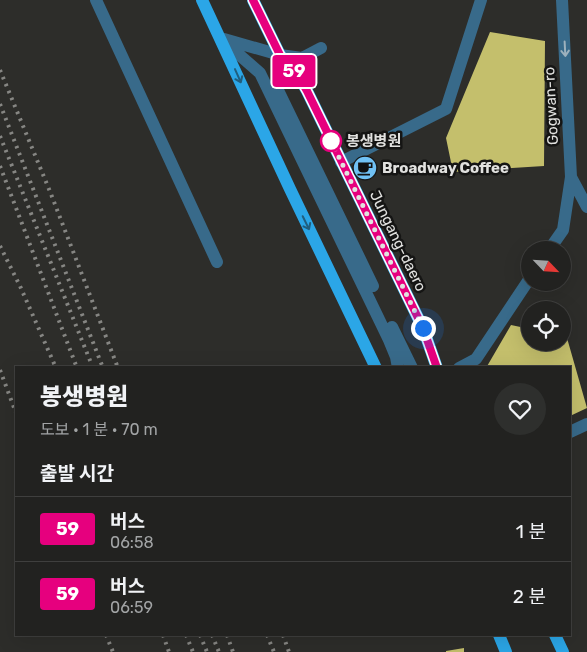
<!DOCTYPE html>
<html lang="ko">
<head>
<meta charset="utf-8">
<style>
	body { margin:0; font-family:Rubik,"Noto Sans KR",sans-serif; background:#2e2f2d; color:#f1f3f6; height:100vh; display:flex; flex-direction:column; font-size:19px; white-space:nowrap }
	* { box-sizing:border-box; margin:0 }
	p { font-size:16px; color:#a2a4a5 }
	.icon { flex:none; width:28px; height:28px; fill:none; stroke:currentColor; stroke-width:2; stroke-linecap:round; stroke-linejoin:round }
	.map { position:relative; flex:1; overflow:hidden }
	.drawer { position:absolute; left:15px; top:366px; width:556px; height:270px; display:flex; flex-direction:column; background:#222220; border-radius:0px; box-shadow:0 5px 20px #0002,0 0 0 1px #3f3f3e }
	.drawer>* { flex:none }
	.badge { padding:0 10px; border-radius:4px; font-size:18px; line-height:32px }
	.needle { width:32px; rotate:115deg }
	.buttons { position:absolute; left:521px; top:241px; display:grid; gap:10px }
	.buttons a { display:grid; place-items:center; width:50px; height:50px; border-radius:50%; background:#222220; box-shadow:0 5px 20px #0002,0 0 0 1px #3f3f3e; font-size:25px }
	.you { position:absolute; width:25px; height:25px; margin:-12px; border:4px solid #fff; border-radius:50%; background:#1a73e8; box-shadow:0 0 0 8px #1a73e833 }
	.map>.badge { position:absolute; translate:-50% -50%; box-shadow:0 0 0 2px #fff }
	h2 { padding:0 25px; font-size:19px; line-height:45px }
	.round { display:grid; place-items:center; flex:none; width:52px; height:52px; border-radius:26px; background:#2e2f2d }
	.overview { display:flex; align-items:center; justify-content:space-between; height:85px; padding:0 25px }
	h1 { font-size:24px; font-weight:800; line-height:38px }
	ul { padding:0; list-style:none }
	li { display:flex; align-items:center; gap:15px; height:65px; padding:0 25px; border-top:1px solid #3f3f3e }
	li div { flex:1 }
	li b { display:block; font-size:19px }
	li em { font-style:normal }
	li .badge { min-width:55px; font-weight:700; text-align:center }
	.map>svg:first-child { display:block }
	.building { fill:#c4bf6c }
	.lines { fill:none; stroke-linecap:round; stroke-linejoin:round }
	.minor { stroke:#386a8a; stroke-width:12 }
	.major { stroke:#2ba6e7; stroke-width:12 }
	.rail { stroke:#868683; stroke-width:4; stroke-dasharray:2.5 5; stroke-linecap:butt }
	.oneway { stroke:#9db1bd }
	.oneway2 { stroke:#205e7e }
	.line-casing { stroke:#fff; stroke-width:11 }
	.line { stroke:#e6007e; stroke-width:8 }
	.walk { stroke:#e1e1df; stroke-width:5; stroke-dasharray:0 9 }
	.stop-dot { fill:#fff; stroke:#e6007e; stroke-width:2.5 }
	.labels { text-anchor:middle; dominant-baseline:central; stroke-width:5; stroke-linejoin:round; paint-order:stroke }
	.street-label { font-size:15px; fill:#e1e1df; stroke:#151514 }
	.stop-label { font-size:15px; font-weight:bold; fill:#e1e1df; stroke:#151514; text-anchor:start }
	.poi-label { font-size:15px; font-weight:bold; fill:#e1e1df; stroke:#151514; text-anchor:start }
</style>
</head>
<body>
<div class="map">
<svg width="587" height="652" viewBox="0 0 587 652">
	<rect width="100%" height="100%" fill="#2d2d2a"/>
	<path class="building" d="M490 32 545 41 544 166 453 172 446 138Z
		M511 325 530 329V342H562V337L567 338 587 408 570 416V368H486Z
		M464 648V652H446V651Z"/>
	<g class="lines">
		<path class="minor" d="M96 0 217 262
			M562 0 571 177 587 207
			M221 39 260 73 389 340 396 357 398 368
			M224 39 280 55 302 58 321 48
			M280 55 276 86 373 286
			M341 162 446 109 481 0
			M549 250 563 230 571 177
			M392 327 412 368
			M459 368 476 359 530 278
			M570 432 587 424"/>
		<path class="major" d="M202 0 290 189 376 368
			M253 0 280 55 299 77 307 91 423 328 437 368
			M499 635 506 652
			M555 635 563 652"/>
		<path class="rail" d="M0 70 51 194 118 368
			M0 104 103 368
			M0 136 93 368
			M0 166 77 368
			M0 246 20 286 56 368
			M0 370 16 413
			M106 635 113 652
			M163 635 169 652
			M186 635 193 652
			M200 635 207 652
			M212 635 219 652
			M227 635 233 652
			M267 635 274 652
			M283 635 289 652"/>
	</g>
	<defs><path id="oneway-shaft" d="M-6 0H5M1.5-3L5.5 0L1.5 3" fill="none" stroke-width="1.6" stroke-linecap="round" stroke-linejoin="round" transform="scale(1.25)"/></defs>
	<use class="oneway" href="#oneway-shaft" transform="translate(565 49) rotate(87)"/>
	<g class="oneway2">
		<use href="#oneway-shaft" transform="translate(238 76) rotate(66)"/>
		<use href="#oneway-shaft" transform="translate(306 223) rotate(64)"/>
	</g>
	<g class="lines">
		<g class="line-casing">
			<path id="line" d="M253 0 280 55 299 77 307 91 423 328 437 368"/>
		</g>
		<use href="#line" class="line"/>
		<path class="walk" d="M331 141 423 328"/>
	</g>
	<defs>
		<g id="cafe-disc" transform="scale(1.25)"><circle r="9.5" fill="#70c1f4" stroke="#151514"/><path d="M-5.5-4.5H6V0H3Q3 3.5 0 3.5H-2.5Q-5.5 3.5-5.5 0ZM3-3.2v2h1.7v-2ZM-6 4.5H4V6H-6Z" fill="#111"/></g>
	</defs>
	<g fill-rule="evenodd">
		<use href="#cafe-disc" x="365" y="168"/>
	</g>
	<circle class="stop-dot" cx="331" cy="141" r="10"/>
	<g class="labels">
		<g class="street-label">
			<text transform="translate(551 106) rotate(-93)">Gogwan-ro</text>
			<text transform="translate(398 241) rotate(64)">Jungang-daero</text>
		</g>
		<g class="stop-label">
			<text x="346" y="141">봉생병원</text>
		</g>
		<g class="poi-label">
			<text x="382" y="168">Broadway Coffee</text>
		</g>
	</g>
</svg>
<div class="buttons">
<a><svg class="needle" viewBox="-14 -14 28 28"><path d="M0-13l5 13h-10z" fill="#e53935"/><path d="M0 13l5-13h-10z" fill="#a2a4a5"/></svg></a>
<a><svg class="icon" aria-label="locate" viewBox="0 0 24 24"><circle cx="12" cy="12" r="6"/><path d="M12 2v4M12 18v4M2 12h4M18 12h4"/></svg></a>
</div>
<div class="you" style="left:423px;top:328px"></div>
<b class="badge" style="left:294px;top:71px;background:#e6007e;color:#fff">59</b>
<section class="drawer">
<div class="overview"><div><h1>봉생병원</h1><p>도보 · 1 분 · 70 m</p></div><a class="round"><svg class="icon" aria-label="heart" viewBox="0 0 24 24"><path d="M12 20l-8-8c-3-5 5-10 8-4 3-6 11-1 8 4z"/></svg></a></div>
<h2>출발 시간</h2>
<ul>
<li><span class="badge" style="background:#e6007e;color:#fff">59</span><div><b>버스</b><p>06:58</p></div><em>1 분</em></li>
<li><span class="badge" style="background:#e6007e;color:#fff">59</span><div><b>버스</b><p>06:59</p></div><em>2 분</em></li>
</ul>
</section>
</div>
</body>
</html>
